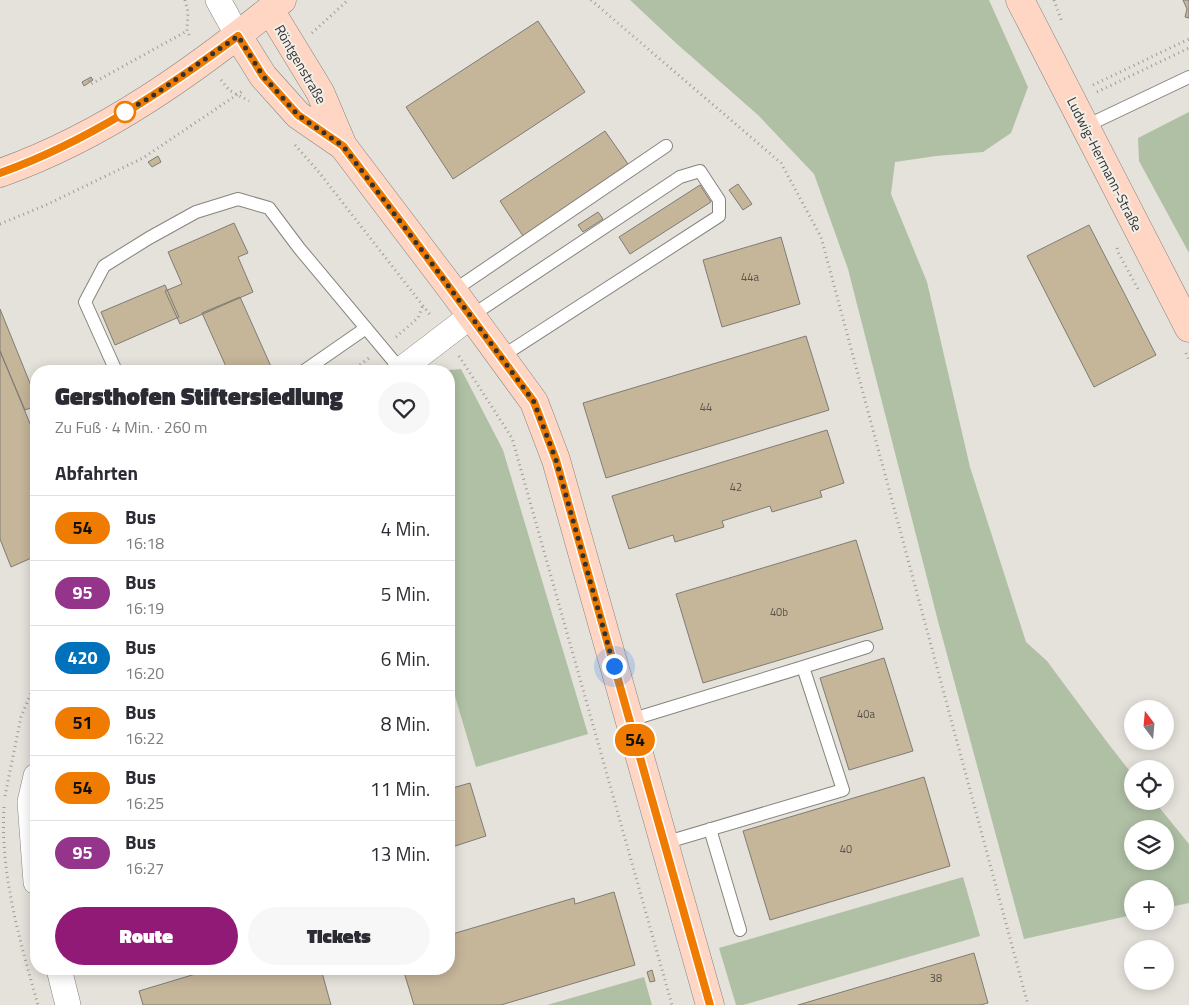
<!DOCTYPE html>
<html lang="de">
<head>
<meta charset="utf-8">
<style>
	body { margin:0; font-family:"Titillium Web",sans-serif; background:#f7f7f7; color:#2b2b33; height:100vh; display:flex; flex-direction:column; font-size:19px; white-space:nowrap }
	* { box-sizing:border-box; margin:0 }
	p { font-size:16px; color:#7c7c81 }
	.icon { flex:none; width:28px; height:28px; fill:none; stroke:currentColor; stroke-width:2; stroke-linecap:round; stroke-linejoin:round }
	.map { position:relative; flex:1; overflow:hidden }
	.side { position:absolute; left:30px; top:365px; width:425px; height:610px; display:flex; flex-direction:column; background:#fff; border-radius:20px; box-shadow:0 2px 12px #0003 }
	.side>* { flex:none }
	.badge { padding:0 10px; border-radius:16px; font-size:18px; line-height:32px }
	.needle { width:32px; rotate:344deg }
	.buttons { position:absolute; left:1124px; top:700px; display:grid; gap:10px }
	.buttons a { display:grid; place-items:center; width:50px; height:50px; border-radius:50%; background:#fff; box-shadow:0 2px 12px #0003; font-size:25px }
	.you { position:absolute; width:25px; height:25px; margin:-12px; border:4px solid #fff; border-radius:50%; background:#1a73e8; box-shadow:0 0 0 8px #1a73e833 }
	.map>.badge { position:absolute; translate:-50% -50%; box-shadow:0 0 0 2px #fff }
	h2 { padding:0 25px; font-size:19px; line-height:45px }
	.round { display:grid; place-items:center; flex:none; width:52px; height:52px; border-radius:26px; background:#f7f7f7 }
	.headline { display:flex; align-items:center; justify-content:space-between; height:85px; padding:0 25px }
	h1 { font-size:24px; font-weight:800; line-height:38px }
	.cta { display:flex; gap:10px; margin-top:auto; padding:10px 25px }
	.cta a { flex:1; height:58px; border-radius:30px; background:#921a77; color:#fff; font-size:20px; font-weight:800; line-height:58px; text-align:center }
	.cta a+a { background:#f7f7f7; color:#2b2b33 }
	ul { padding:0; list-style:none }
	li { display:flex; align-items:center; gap:15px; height:65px; padding:0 25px; border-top:1px solid #e1e1e2 }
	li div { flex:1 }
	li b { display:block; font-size:19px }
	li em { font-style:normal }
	li .badge { min-width:55px; font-weight:700; text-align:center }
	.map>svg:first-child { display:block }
	.green { fill:#afc0a5; fill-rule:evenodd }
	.building { fill:#c5b599; stroke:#7f7c76 }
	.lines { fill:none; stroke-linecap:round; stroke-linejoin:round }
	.lane-casing { stroke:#87847f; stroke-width:14 }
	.street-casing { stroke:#87847f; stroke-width:26 }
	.secondary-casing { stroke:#87847f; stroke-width:29 }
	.path { stroke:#9e9b96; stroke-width:3; stroke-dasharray:1 4; stroke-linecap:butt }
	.lane { stroke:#fff; stroke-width:12 }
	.street { stroke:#fff; stroke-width:25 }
	.secondary { stroke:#fed6c3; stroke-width:28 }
	.line-casing { stroke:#fff; stroke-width:11 }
	.line { stroke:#ef7c00; stroke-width:8 }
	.walk { stroke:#333230; stroke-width:5; stroke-dasharray:0 9 }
	.stop-dot { fill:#fff; stroke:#ef7c00; stroke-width:2.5 }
	.labels { text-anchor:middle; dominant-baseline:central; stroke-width:4; stroke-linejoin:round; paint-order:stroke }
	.number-label { font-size:11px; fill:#58534a }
	.street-label { font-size:14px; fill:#333230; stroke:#f2efe8 }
</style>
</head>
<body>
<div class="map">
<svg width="1189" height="1005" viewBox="0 0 1189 1005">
	<rect width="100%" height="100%" fill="#e5e2db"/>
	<path class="green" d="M630 0H989L1028 87 1011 133 983 152 936 156 895 162 891 194 927 282 970 467 1026 642 1047 661 1107 742 1132 774V801H1154L1189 844V903L1165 908V889H1132V915L1024 939 939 625 848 269 814 174 758 115 677 44ZM1132 829H1165V861H1132Z
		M1189 112V253L1139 161 1138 138Z
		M461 369 503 450 588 734 476 767 449 676V371H437Z
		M963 877 980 936 743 1005H736L719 948Z
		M644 977 652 1005H547Z"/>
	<path class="building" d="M1183 0H1189V18L1185 17 1187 9Z
		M538 21 585 92 453 179 406 107Z
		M91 77 93 80 84 86 82 82Z
		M605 131 628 164 523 236 500 201Z
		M158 156 161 162 152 167 148 162Z
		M738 184 752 204 743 210 729 190Z
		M700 185 711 202 630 254 619 237Z
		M598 212 603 219 583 232 578 225Z
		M234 223 248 253 238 257 253 292 180 324 165 291 182 284 168 252Z
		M1089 225 1156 355 1094 387 1027 256Z
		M781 237 800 304 722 327 703 260Z
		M165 285 179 317 115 345 101 312Z
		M240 297 273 371H228L202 313Z
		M0 309 36 398V406L25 410 0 351Z
		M806 336 829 410 606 478 583 403Z
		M0 351 36 438V556L11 567 0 539Z
		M827 430 844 483 820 491 822 497 772 512 770 506 722 521 724 527 675 542 673 535 629 549 612 496Z
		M856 540 883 629 703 683 676 594Z
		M884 658 913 751 849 770 820 678Z
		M924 777 950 866 770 920 743 831Z
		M470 783 486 836 449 848V789Z
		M614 892 635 965 501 1005H414L403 969H449V935L574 898 575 904Z
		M974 953 988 1003 980 1005H798Z
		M212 969H321L331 1005H143L139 991Z
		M652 970 655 981 650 982 647 972Z"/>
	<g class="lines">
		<g class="lane-casing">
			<path id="lane" d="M1086 126 1189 77
				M453 291 666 146
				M471 316 680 177 700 171 719 200V216L501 357
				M116 371 85 302 104 266 149 238 196 212 238 199 269 208 299 248 401 370
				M304 371 366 328
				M803 667 867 647
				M630 720 803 667 843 790 664 843
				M710 829 740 930"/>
		</g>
		<g class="street-casing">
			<path id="street" d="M218 0 238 36
				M399 371 471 316
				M36 776 30 802 36 882
				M59 969 68 1005"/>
		</g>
		<g class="secondary-casing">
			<path id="secondary" d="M1020 0 1189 328
				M270 10 320 92 343 146 453 291 534 402 556 460 710 1005
				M238 36 263 76 298 115 343 146
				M0 173C105 136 197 69 282 0"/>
		</g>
		<path class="path" d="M185 0 188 12 187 31 191 38
			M591 0 781 163 821 237 1028 1005
			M1054 0 1062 22
			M312 33 348 0
			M89 80 91 84 187 31
			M221 80 229 90 249 101
			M1093 85 1189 39
			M1097 92 1189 48
			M295 145 318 171 431 316
			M0 224 46 205 143 158 244 90
			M1117 248 1119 254 1138 289
			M396 337 418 318 423 305
			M1186 353 1189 360
			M459 356 512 438 672 1005
			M352 371 369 358
			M5 796 21 717 36 681
			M4 807C0 875 20 941 38 1005"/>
		<use href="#lane" class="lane"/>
		<use href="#street" class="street"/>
		<use href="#secondary" class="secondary"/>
	</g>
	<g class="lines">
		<g class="line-casing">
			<path id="line" d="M0 173C87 142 165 90 238 36L263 76 298 115 343 146 404 226 534 402 556 460 710 1005"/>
		</g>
		<use href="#line" class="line"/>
		<path class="walk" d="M125 112 120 115 151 97 238 36 263 76 298 115 343 146 433 265 534 402 556 460 614 666"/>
	</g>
	<circle class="stop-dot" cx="125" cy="112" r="10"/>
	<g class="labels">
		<g class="number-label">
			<text x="750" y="277">44a</text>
			<text x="706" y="407">44</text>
			<text x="736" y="487">42</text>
			<text x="779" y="612">40b</text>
			<text x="866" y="714">40a</text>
			<text x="846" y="849">40</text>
			<text x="936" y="978">38</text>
		</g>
		<g class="street-label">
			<text transform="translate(301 64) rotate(60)">Röntgenstraße</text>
			<text transform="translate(1105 164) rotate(63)">Ludwig-Hermann-Straße</text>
		</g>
	</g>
</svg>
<div class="buttons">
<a><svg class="needle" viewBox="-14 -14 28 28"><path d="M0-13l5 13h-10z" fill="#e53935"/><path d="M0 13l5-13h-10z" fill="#7c7c81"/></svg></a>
<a><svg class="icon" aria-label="locate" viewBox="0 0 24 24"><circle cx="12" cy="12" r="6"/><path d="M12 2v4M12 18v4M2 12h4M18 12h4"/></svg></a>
<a><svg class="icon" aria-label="layers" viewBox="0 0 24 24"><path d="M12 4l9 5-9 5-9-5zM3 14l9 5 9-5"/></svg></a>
<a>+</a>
<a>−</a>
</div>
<div class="you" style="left:614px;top:666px"></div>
<b class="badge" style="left:635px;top:740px;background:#ef7c00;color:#111">54</b>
<section class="side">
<div class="headline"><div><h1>Gersthofen Stiftersiedlung</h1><p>Zu Fuß · 4 Min. · 260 m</p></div><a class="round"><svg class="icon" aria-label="heart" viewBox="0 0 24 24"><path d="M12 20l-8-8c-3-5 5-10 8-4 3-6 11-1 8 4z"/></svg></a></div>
<h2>Abfahrten</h2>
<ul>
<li><span class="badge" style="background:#ef7c00;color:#111">54</span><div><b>Bus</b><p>16:18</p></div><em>4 Min.</em></li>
<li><span class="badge" style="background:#95348b;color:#fff">95</span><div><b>Bus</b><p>16:19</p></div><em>5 Min.</em></li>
<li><span class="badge" style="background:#0072bc;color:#fff">420</span><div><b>Bus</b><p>16:20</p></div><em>6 Min.</em></li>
<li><span class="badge" style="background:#ef7c00;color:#111">51</span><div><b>Bus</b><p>16:22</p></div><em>8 Min.</em></li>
<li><span class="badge" style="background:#ef7c00;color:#111">54</span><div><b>Bus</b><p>16:25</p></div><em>11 Min.</em></li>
<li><span class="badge" style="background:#95348b;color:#fff">95</span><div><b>Bus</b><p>16:27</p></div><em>13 Min.</em></li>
</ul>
<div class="cta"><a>Route</a><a>Tickets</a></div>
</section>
</div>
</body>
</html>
